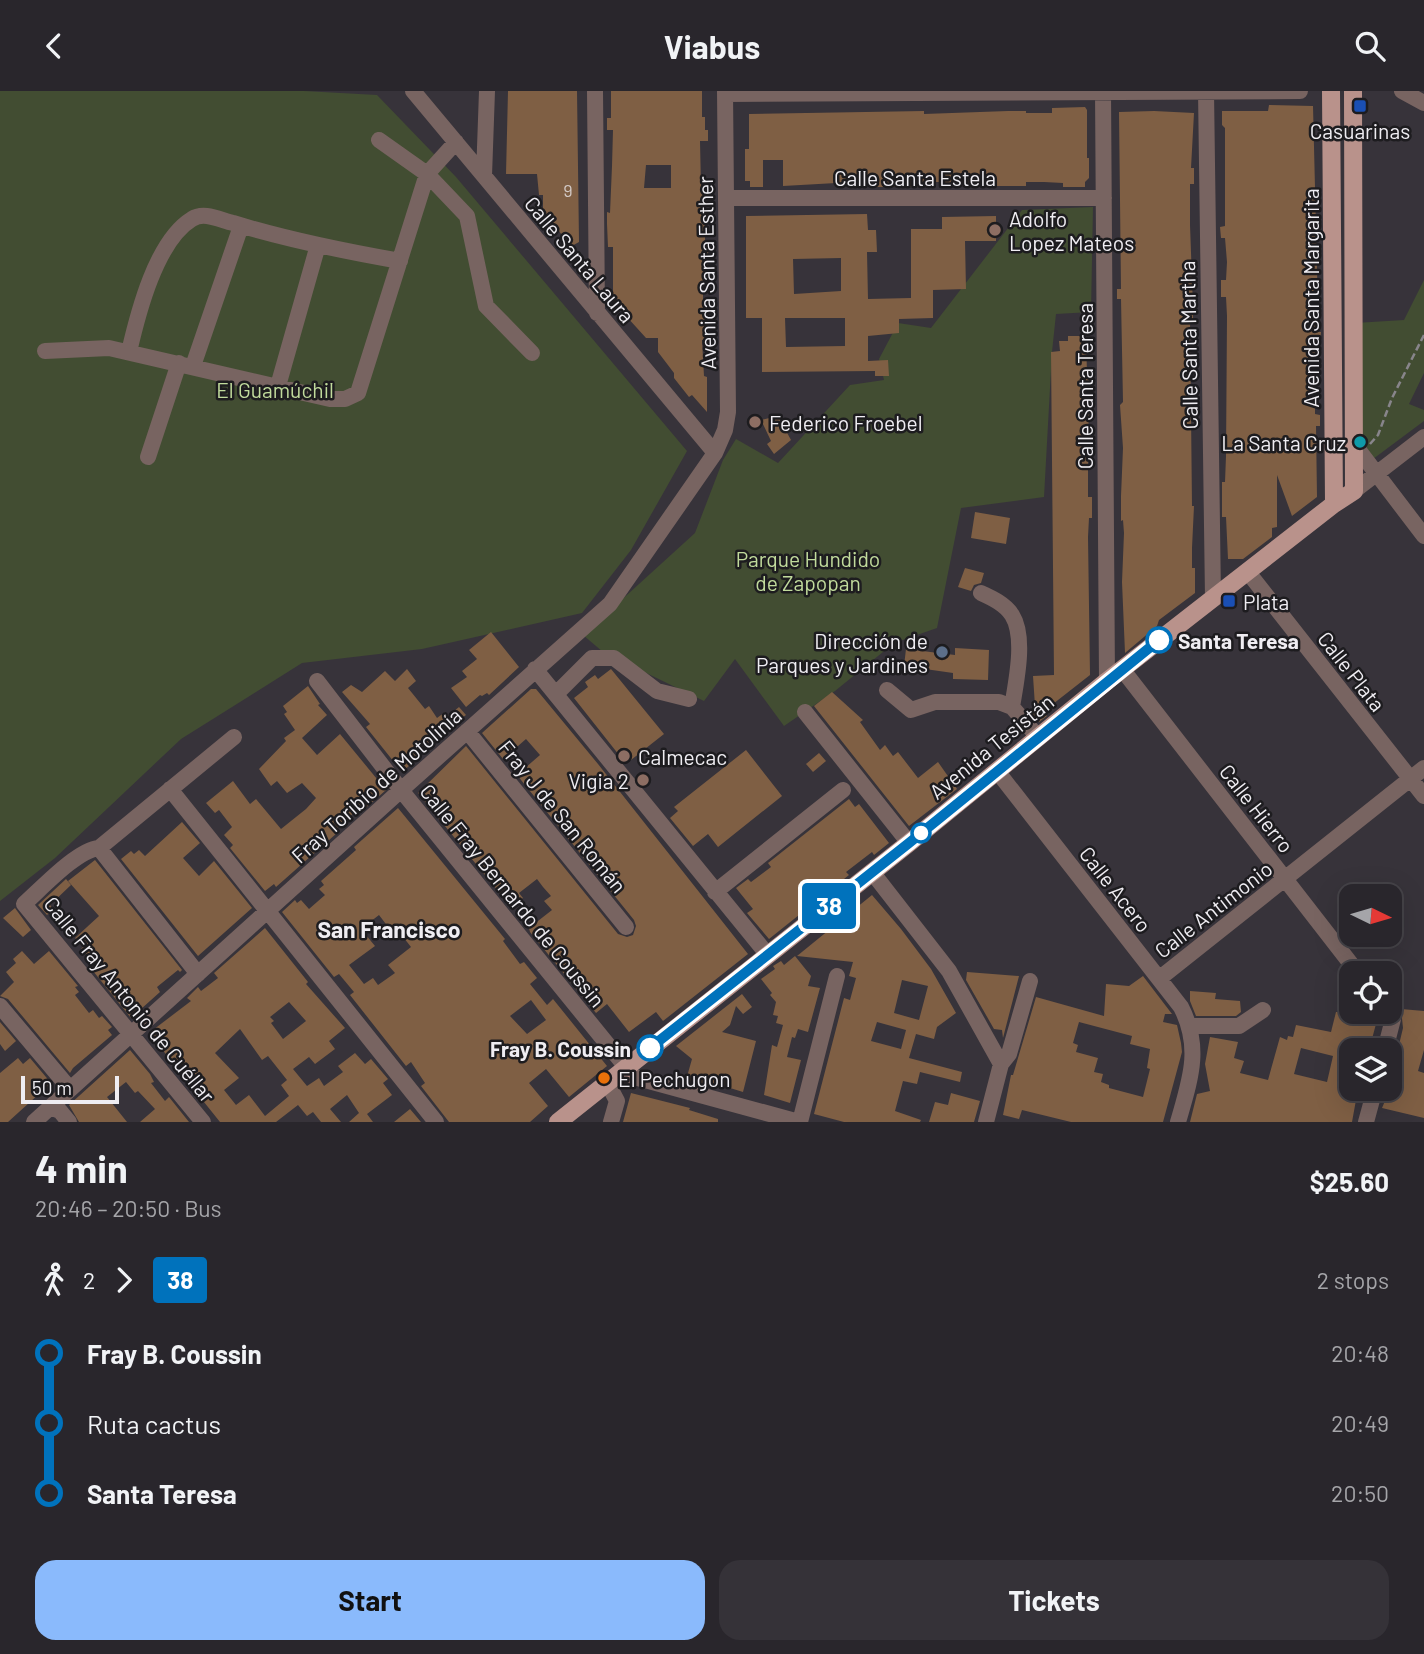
<!DOCTYPE html>
<html lang="en">
<head>
<meta charset="utf-8">
<style>
	body { margin:0; font-family:Barlow,sans-serif; background:#353238; color:#f1f3f6; height:100vh; display:flex; flex-direction:column; font-size:26px; white-space:nowrap }
	* { box-sizing:border-box; margin:0 }
	p { font-size:23px; color:#a5a5a9 }
	.icon { flex:none; width:38px; height:38px; fill:none; stroke:currentColor; stroke-width:2; stroke-linecap:round; stroke-linejoin:round }
	.map { position:relative; height:1031px; overflow:hidden }
	.side { display:flex; flex-direction:column; background:#29262c; flex:1 }
	.side>* { flex:none }
	.badge { padding:0 14px; border-radius:5px; font-size:24px; line-height:46px }
	.needle { width:46px; rotate:95deg }
	.fabs { position:absolute; left:1339px; top:793px; display:grid; gap:14px }
	.fabs a { display:grid; place-items:center; width:63px; height:63px; border-radius:14px; background:#29262c; box-shadow:0 7px 28px #0002,0 0 0 2px #454348; font-size:35px }
	.scale { position:absolute; left:21px; bottom:18px; width:98px; box-sizing:border-box; padding-left:7px; border:4px solid #efedf2; border-top:0; font-size:19px; line-height:24px; white-space:nowrap; color:#efedf2; -webkit-text-stroke:5px #1d1c1f; paint-order:stroke }
	.map>.badge { position:absolute; translate:-50% -50%; box-shadow:0 0 0 4px #fff }
	.legs { display:flex; align-items:center; gap:10px; height:77px; padding:0 35px; font-size:23px }
	.legs p { margin-inline-start:auto }
	.head { display:flex; align-items:center; justify-content:space-between; height:119px; padding:0 35px }
	h1 { font-size:38px; font-weight:700; line-height:52px }
	.button { display:flex; gap:14px; margin-top:auto; padding:14px 35px }
	.button a { flex:1; height:80px; border-radius:21px; background:#8abafc; color:#111; font-size:28px; font-weight:700; line-height:80px; text-align:center }
	.button a+a { background:#353238; color:#f1f3f6 }
	ul { padding:0 35px; list-style:none }
	li { display:flex; align-items:center; gap:24px; height:70px; font-size:26px }
	li i { display:grid; place-items:center; width:10px; height:100%; margin:0 9px; background:currentColor }
	li i::after { content:''; width:18px; height:18px; margin:-9px; border:5px solid; border-radius:50%; background:#29262c }
	li p { margin-inline-start:auto }
	li:first-child i { background:linear-gradient(#0000 50%,currentColor 0) }
	li:last-child i { background:linear-gradient(currentColor 50%,#0000 0) }
	header { display:flex; justify-content:space-between; align-items:center; height:91px; padding:0 35px; background:#29262c; font-size:32px; font-weight:700 }
	.map>svg:first-child { display:block }
	.green { fill:#424d32 }
	.building { fill:#7f5f44; fill-rule:evenodd }
	.lines { fill:none; stroke-linecap:round; stroke-linejoin:round }
	.path { stroke:#88858b; stroke-width:2.5; stroke-dasharray:7 3.5; stroke-linecap:butt }
	.minor { stroke:#786461; stroke-width:16 }
	.major { stroke:#b9928b; stroke-width:18 }
	.line-1-casing { stroke:#fff; stroke-width:16 }
	.line-1 { stroke:#0072bc; stroke-width:10 }
	.transit-dot { fill:#1a4fb4; stroke:#1d1c1f; stroke-width:2.5 }
	.education-dot { fill:#8d6e63; stroke:#1d1c1f; stroke-width:2.5 }
	.culture-dot { fill:#0f9aa8; stroke:#1d1c1f; stroke-width:2.5 }
	.stop-1-dot { fill:#fff; stroke:#0072bc; stroke-width:3.5 }
	.service-dot { fill:#5c6f8a; stroke:#1d1c1f; stroke-width:2.5 }
	.food-dot { fill:#e8710a; stroke:#1d1c1f; stroke-width:2.5 }
	.labels { text-anchor:middle; dominant-baseline:central; stroke-width:5; stroke-linejoin:round; paint-order:stroke }
	.number-label { font-size:18px; fill:#d3cac6 }
	.poi-label { font-size:21px; fill:#efedf2; stroke:#1d1c1f; text-anchor:start }
	.street-label { font-size:21px; fill:#efedf2; stroke:#1d1c1f }
	.park-label { font-size:21px; fill:#c1db9c; stroke:#1d1c1f }
	.stop-label { font-size:21px; font-weight:bold; fill:#efedf2; stroke:#1d1c1f; text-anchor:start }
	.neighbourhood-label { font-size:23px; font-weight:bold; fill:#efedf2; stroke:#1d1c1f }
</style>
</head>
<body>
<header><svg class="icon" aria-label="back" viewBox="0 0 24 24"><path d="M15 5l-7 7 7 7"/></svg>Viabus<svg class="icon" aria-label="search" viewBox="0 0 24 24"><circle cx="10" cy="10" r="6"/><path d="M15 15l6 6"/></svg></header>
<div class="map">
<svg width="1424" height="1031" viewBox="0 0 1424 1031">
	<rect width="100%" height="100%" fill="#37333a"/>
	<path class="green" d="M0 0H304L377 4 456 86 687 360 631 459 582 522 422 558 302 572 181 648 55 767 0 810Z
		M1093 116 1091 221 1056 223 1052 261 1044 406 961 417 937 537 894 552 835 600 784 635 735 568 704 610 603 561 583 544 695 442 723 369 736 348 778 372 850 294 884 289 879 268 898 232 931 237 1022 119Z
		M1424 189V282L1409 313 1424 319V330L1369 371 1355 347V232L1404 229Z"/>
	<path class="building" d="M508 0H577L579 151 570 156 557 137 548 136 549 124H543V104H539L537 83H506Z
		M611 0H702V26H705V39H708V50H700L701 97H704L705 122V156H708V180L706 179V192H703V221H706V249H702L704 285 707 286V321L692 304 689 306 674 287V282L658 261V247H646L627 226 628 218H622L619 213H613V156H608L607 133V121L610 122 612 75 613 39H607V27H611ZM646 74H671V97H644Z
		M1269 14 1313 15 1318 219H1315V241H1321L1319 259H1315V323L1320 324V335H1316L1317 406 1292 425 1277 384V436L1272 437V446L1243 468H1228L1226 426H1222V391H1225L1226 365 1227 225 1226 206H1221V189H1226L1227 171 1225 147H1221L1220 136 1225 135V37L1222 34V20H1268Z
		M1085 16 1087 19V67H1089V87L1085 91V96H1063V92L1044 91H1026V95H942V91H921L920 96H877V93L854 91 783 95V69H763V96H750V90H745V58H749V23L924 20V23L1008 20H1026V22H1052V17Z
		M1154 20 1194 22 1191 77H1194V93H1190V134L1193 216V228H1190L1192 415H1194L1192 457V477H1195V502L1159 529 1157 535 1125 562 1122 491 1124 442 1123 429 1121 430V405L1123 357 1120 314 1123 311 1121 208H1117V198H1121L1119 21Z
		M867 123 868 139H876L877 161H867L868 208 911 207V138H942V126L996 125V150H965L966 198 933 199V227L899 228V242L868 245V270L888 269 889 285H875V280L762 281V227H746V125ZM841 167V200L794 203 793 168ZM785 227H845V255L786 256Z
		M1068 245H1086L1087 283H1090L1091 327H1089L1088 339V406H1092V427H1089L1088 446 1090 584 1044 620 1047 625 1039 631 1029 620 1035 615 1033 585 1054 584 1051 261 1060 260 1059 250H1068Z
		M778 325 791 349 774 363 767 353 771 350 761 329Z
		M975 421 1010 427 1006 453 971 447Z
		M965 477 984 482 981 492 974 494 971 500 958 496Z
		M491 541 519 576 489 604 487 602 482 605 480 604 466 616 451 597 467 586 462 580 477 568 469 559Z
		M955 557 989 559 988 589 953 588V582L904 575 906 558 955 564Z
		M407 578 416 590 408 597 425 618 429 615 437 627 445 621 449 626 448 625 459 616 466 624 414 662 418 667 402 681 366 636 370 633 342 601 351 594 362 601 385 580 395 590Z
		M611 578 664 643 631 669 623 660 619 664 574 607 588 596 585 591 595 584 598 588Z
		M308 595 320 613 318 614 327 624 302 647 317 664 340 643 386 699 362 720 359 717 334 740 337 742 276 796 274 793 265 800 230 757 233 754 224 744 232 736 219 719 215 722 206 712 233 690 250 713 256 708 281 738 306 718 316 707 302 692 287 702 277 690 271 695 259 678 286 650 284 647 295 639 284 623 287 621 283 615Z
		M531 598H536L598 673 748 863 663 930 656 921 629 941 607 913 596 922 530 841 529 837 552 819 544 810 551 805 543 796 537 788 519 802 523 807 511 816 418 702 466 655 618 843 627 846 633 844 636 835 634 829 517 684 540 664 526 648 503 668 482 642Z
		M832 601 863 629 860 631 880 659 885 654 893 665 898 661 918 687 938 671 957 698 909 735 814 615Z
		M746 659 782 705 718 756 708 743 693 755 670 727 678 720 674 716Z
		M819 662 826 670 813 681 806 673Z
		M849 708 855 716 859 713 889 752 874 764 872 761 846 781 849 784 769 848 747 822 753 818 736 797 748 788 751 791 771 776 768 772Z
		M398 717 505 848 503 850 520 873 524 871 537 887 530 893 547 914 553 908 607 975 569 1006 546 978 529 992 548 1015 530 1031H449L421 995 425 992 411 971 406 975 350 904 354 901 339 883 334 886 282 821 295 809 297 812 301 809 309 818 325 804 319 798 324 794 321 790 356 759 354 756ZM379 824 392 841 396 837 411 856 388 874 395 882 378 894 373 887 364 893 349 874 375 855 361 838ZM531 909 546 929 527 943 510 925Z
		M182 731 200 752 183 767 199 785 214 770 252 817 198 865 121 768 131 760 134 763 139 759 145 765Z
		M95 769 182 879 180 881 178 879 157 896 160 901 131 927 93 880 98 876 81 858 83 856 75 847 99 825 68 790Z
		M66 788 71 794 50 814 53 818 47 824 38 814Z
		M872 804 901 838 931 878 956 922 937 936 934 948 916 943 909 967 962 981 960 991 920 981 917 993 903 990 895 1020 921 1029 920 1031H844L814 1023 844 907 850 909 856 887 849 885 853 871 797 865ZM902 889 928 895 919 929 894 922ZM877 931 906 939 901 958 871 950Z
		M15 817 31 839 23 846 3 827Z
		M265 837 308 891 306 893 345 937 329 950 335 958 315 973 309 966 293 978 307 995 319 987 324 995 343 981 338 975 355 962 365 973 371 968 388 988 383 992 392 1004 367 1023 373 1031H349L359 1022 347 1004 330 1018 341 1031H321L313 1021 307 1025 298 1014 276 1031H220L200 1006 203 1003 188 984 185 987 149 942 191 910 187 907 198 896 201 900 218 887 214 882ZM289 911 306 930 283 948 271 932 274 930 270 926ZM240 938 262 969 268 965 287 989 281 994 289 1005 265 1025 249 1004 236 1014 224 999 239 987 215 962Z
		M22 860 34 873 49 860 78 895 75 896 79 901 75 904 89 922 93 919 99 927 102 925 112 936 108 939 112 944 73 977 70 982 8 908 0 905 14 891 6 881 16 872 13 868Z
		M795 865 811 885 808 895 820 897 808 941 798 938 795 947 792 946 787 966 801 969 790 1012 764 1004 772 954 777 956 783 934 776 932 778 925 773 924 776 911 770 904 772 902 761 888 775 878 773 875 781 870 784 874Z
		M967 881 1019 885 1003 947 1002 939 994 938 966 889Z
		M1143 885 1172 923H1165L1163 931 1177 934 1181 952 1182 961 1163 1031H1071L1022 1019 1019 1028 1003 1024 1011 984H1013L1036 906 1104 925 1106 893 1129 895ZM1079 931 1132 945 1130 953 1150 958 1147 977 1150 978 1143 1006 1109 997V994L1101 991 1103 983 1094 981 1098 967 1076 961 1078 954 1073 952Z
		M1190 900 1216 902 1215 908 1240 910 1241 921 1236 925H1196L1190 910Z
		M742 903 752 916 743 923 736 915 730 934 722 941 756 950 743 1001 714 992 713 997 686 989 692 968 676 955Z
		M1401 918 1424 920V959L1418 980 1424 982V1027L1382 1017 1390 998 1395 962H1397L1403 937Z
		M1355 920H1369L1368 926 1373 927V933H1376L1369 959H1351V998H1358L1352 1031H1190L1197 1003 1210 1000 1205 973 1210 946 1238 951 1234 967 1244 970 1240 982 1268 989 1280 946 1287 949 1288 945 1293 946 1296 934 1331 941 1336 921 1355 922ZM1301 957 1333 965 1327 991 1294 983Z
		M0 931 16 950 5 960 0 953Z
		M130 959 150 983 154 991 151 992 165 1010 169 1006 189 1031H140L155 1018 138 1000 135 1002 126 991 107 1006 127 1031H79L69 1014Z
		M18 967 23 973 30 967 51 992 8 1031H0V982Z
		M631 1002 690 1017 689 1019 718 1028V1031H623Z
		M951 1002 980 1010 974 1031H929L935 1011 948 1014Z
		M410 1018 421 1031H394Z"/>
	<g class="lines">
		<path class="path" d="M1370 353 1378 344 1392 307 1424 244"/>
		<path class="minor" d="M413 0 715 362
			M595 0 597 222
			M1103 0 1107 590
			M1206 0 1213 507
			M1402 0 1424 12
			M725 3 1300 0
			M379 49 427 83 467 125 486 215 532 262
			M484 85 487 0
			M726 107H1104
			M45 260 109 257 330 308H345L358 302 427 83 456 51
			M129 261C138 222 156 150 192 128 204 120 220 129 233 132 288 149 343 160 400 170
			M193 275 241 135
			M278 295 318 154
			M1354 353 1424 445
			M148 366 179 272
			M1354 400 1424 346
			M1247 480 1424 705
			M981 502C992 507 1005 513 1012 524 1026 546 1016 591 1012 616
			M535 578 767 863
			M1122 578 1358 882
			M317 590 401 699 634 986 799 1031
			M887 599 911 619 935 611H999L1012 616 1038 646
			M556 603 592 567H614L657 600 689 608
			M805 621 909 752
			M467 640 626 836
			M997 680 1181 916C1202 957 1190 989 1178 1031
			M170 698 436 1031
			M99 757 198 883
			M872 781 949 880 1001 973
			M715 801 843 699
			M1160 887 1424 677
			M0 915 70 998
			M1189 935H1239L1263 919
			M1385 959 1393 928 1387 920
			M607 991 617 1010 611 1031
			M50 1016 60 1020 69 1031
			M34 1031 401 699 610 513 715 362 725 339 728 321 725 0
			M203 1031 24 813C42 797 77 759 99 757L234 646
			M800 1031 837 885
			M986 1031 1001 973 1009 963 1030 890
			M1366 1031 1375 998"/>
		<path class="major" d="M1331 0 1334 413
			M558 1031 909 752 1107 590 1334 413 1354 400 1353 0"/>
	</g>
	<g class="lines">
		<g class="line-1-casing">
			<path id="line-1" d="M650 957 909 752 1159 549"/>
		</g>
		<use href="#line-1" class="line-1"/>
	</g>
	<g class="transit-dot">
		<rect x="1353" y="8" width="14" height="14" rx="3.5"/>
		<rect x="1222" y="503" width="14" height="14" rx="3.5"/>
	</g>
	<g class="education-dot">
		<circle cx="995" cy="139" r="7"/>
		<circle cx="755" cy="331" r="7"/>
		<circle cx="624" cy="665" r="7"/>
		<circle cx="643" cy="689" r="7"/>
	</g>
	<circle class="culture-dot" cx="1360" cy="351" r="7"/>
	<g class="stop-1-dot">
		<circle cx="1159" cy="549" r="12"/>
		<circle cx="921" cy="742" r="9"/>
		<circle cx="650" cy="957" r="12"/>
	</g>
	<circle class="service-dot" cx="942" cy="561" r="7"/>
	<circle class="food-dot" cx="604" cy="987" r="7"/>
	<g class="labels">
		<g class="number-label">
			<text x="568" y="99">9</text>
		</g>
		<g class="poi-label">
			<text x="1360" y="39" text-anchor="middle">Casuarinas</text>
			<text x="1009" y="127">Adolfo<tspan x="1009" dy="24">Lopez Mateos</tspan></text>
			<text x="769" y="331">Federico Froebel</text>
			<text x="1346" y="351" text-anchor="end">La Santa Cruz</text>
			<text x="1243" y="510">Plata</text>
			<text x="928" y="549" text-anchor="end">Dirección de<tspan x="928" dy="24">Parques y Jardines</tspan></text>
			<text x="638" y="665">Calmecac</text>
			<text x="629" y="689" text-anchor="end">Vigia 2</text>
			<text x="618" y="987">El Pechugon</text>
		</g>
		<g class="street-label">
			<text x="915" y="86">Calle Santa Estela</text>
			<text transform="translate(580 168) rotate(50)">Calle Santa Laura</text>
			<text transform="translate(706 182) rotate(-91)">Avenida Santa Esther</text>
			<text transform="translate(1310 207) rotate(-90)">Avenida Santa Margarita</text>
			<text transform="translate(1188 254) rotate(-91)">Calle Santa Martha</text>
			<text transform="translate(1084 295) rotate(-90)">Calle Santa Teresa</text>
			<text transform="translate(1352 580) rotate(52)">Calle Plata</text>
			<text transform="translate(991 655) rotate(-39)">Avenida Tesistán</text>
			<text transform="translate(376 694) rotate(-42)">Fray Toribio de Motolinía</text>
			<text transform="translate(1257 717) rotate(52)">Calle Hierro</text>
			<text transform="translate(563 725) rotate(51)">Fray J de San Román</text>
			<text transform="translate(1116 798) rotate(52)">Calle Acero</text>
			<text transform="translate(513 804) rotate(51)">Calle Fray Bernardo de Coussin</text>
			<text transform="translate(1213 818) rotate(-38)">Calle Antimonio</text>
			<text transform="translate(130 908) rotate(51)">Calle Fray Antonio de Cuéllar</text>
		</g>
		<g class="park-label">
			<text x="275" y="298">El Guamúchil</text>
			<text x="808" y="467">Parque Hundido<tspan x="808" dy="24">de Zapopan</tspan></text>
		</g>
		<g class="stop-label">
			<text x="1178" y="549">Santa Teresa</text>
			<text x="631" y="957" text-anchor="end">Fray B. Coussin</text>
		</g>
		<g class="neighbourhood-label">
			<text x="389" y="838">San Francisco</text>
		</g>
	</g>
</svg>
<div class="fabs">
<a><svg class="needle" viewBox="-14 -14 28 28"><path d="M0-13l5 13h-10z" fill="#e53935"/><path d="M0 13l5-13h-10z" fill="#a5a5a9"/></svg></a>
<a><svg class="icon" aria-label="locate" viewBox="0 0 24 24"><circle cx="12" cy="12" r="6"/><path d="M12 2v4M12 18v4M2 12h4M18 12h4"/></svg></a>
<a><svg class="icon" aria-label="layers" viewBox="0 0 24 24"><path d="M12 4l9 5-9 5-9-5zM3 14l9 5 9-5"/></svg></a>
</div>
<div class="scale">50 m</div>
<b class="badge" style="left:829px;top:815px;background:#0072bc;color:#fff">38</b>
</div>
<section class="side">
<div class="head"><div><h1>4 min</h1><p>20:46 – 20:50 · Bus</p></div><b>$25.60</b></div>
<div class="legs"><svg class="icon" aria-label="walk" viewBox="0 0 24 24"><circle cx="13" cy="4" r="2"/><path d="M13 8l-2 6 4 7M11 14l-3 7M7 12l3-4h3l4 4"/></svg>2<svg class="icon" aria-label="forward" viewBox="0 0 24 24"><path d="M9 5l7 7-7 7"/></svg><b class="badge" style="background:#0072bc;color:#fff">38</b><p>2 stops</p></div>
<ul>
<li><i style="color:#0072bc"></i><b>Fray B. Coussin</b><p>20:48</p></li>
<li><i style="color:#0072bc"></i><span>Ruta cactus</span><p>20:49</p></li>
<li><i style="color:#0072bc"></i><b>Santa Teresa</b><p>20:50</p></li>
</ul>
<div class="button"><a>Start</a><a>Tickets</a></div>
</section>
</body>
</html>
